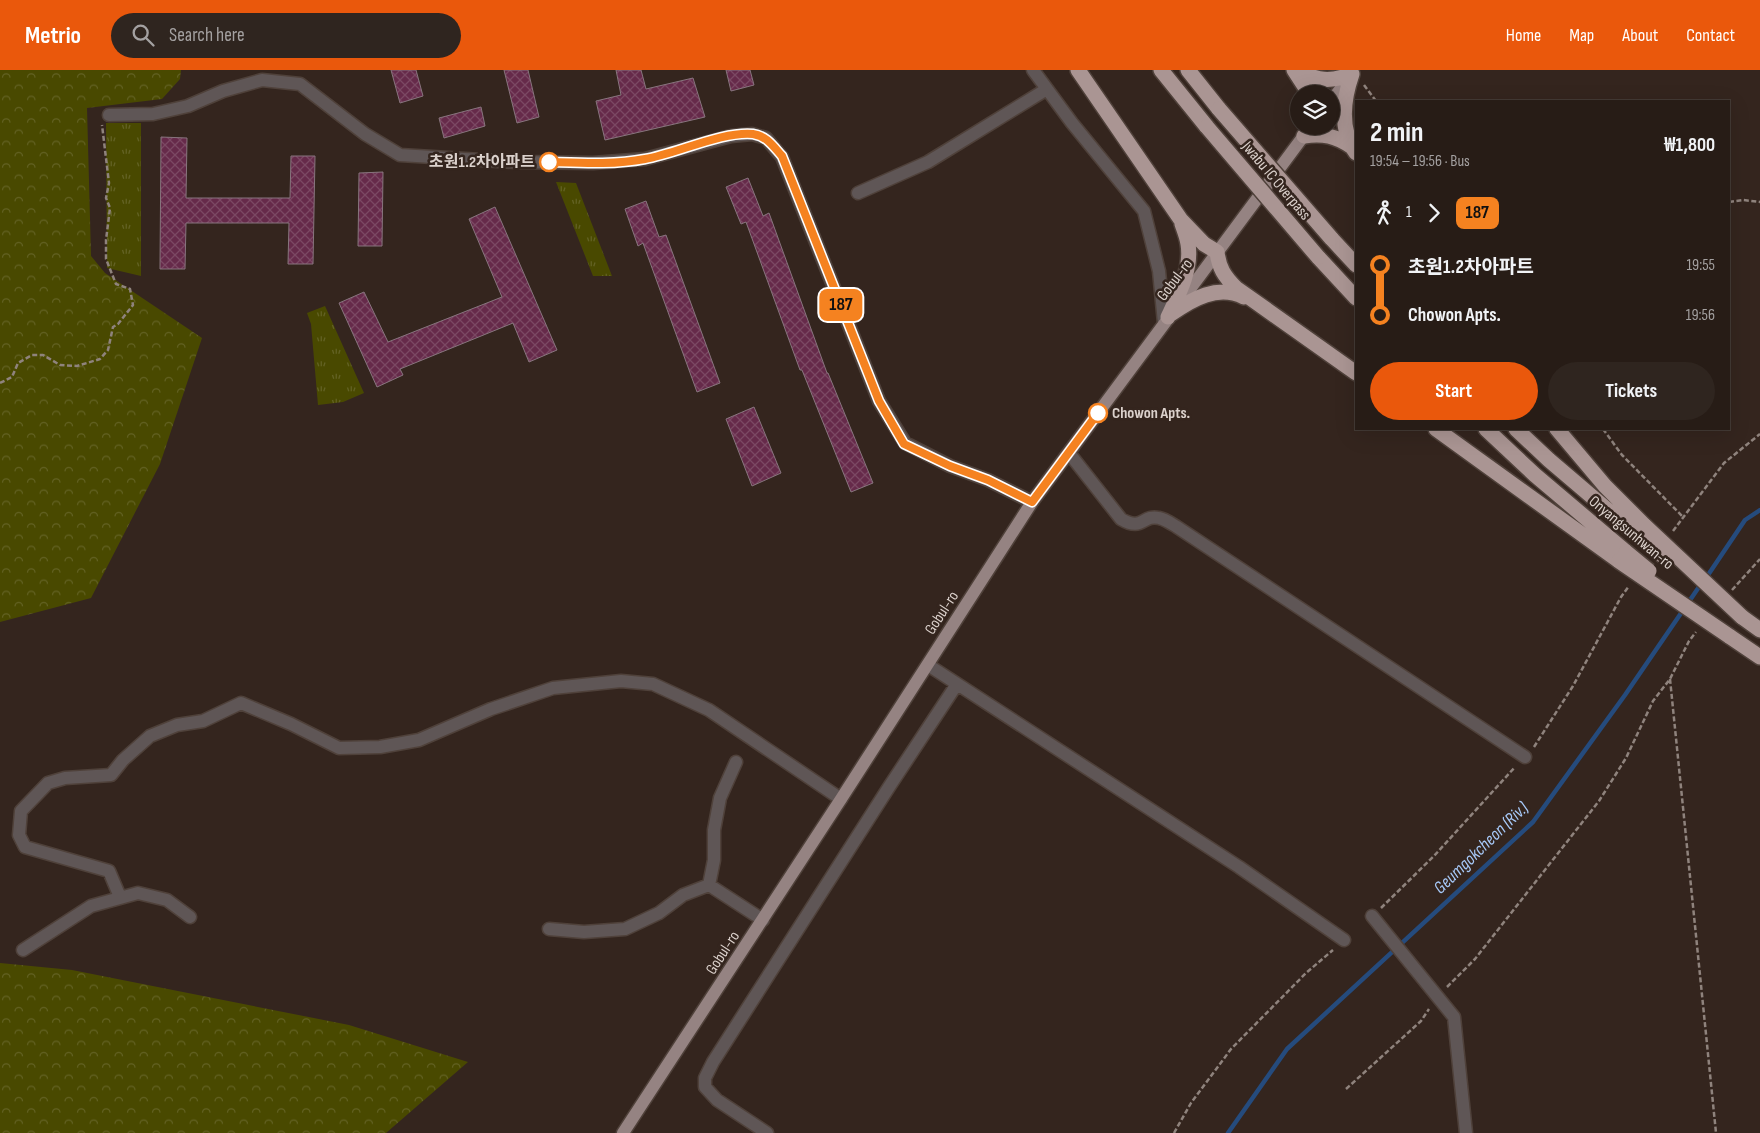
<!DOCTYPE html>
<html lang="en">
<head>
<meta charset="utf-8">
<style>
	body { margin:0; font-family:"Sofia Sans Condensed","Noto Sans KR",sans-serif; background:#2f251f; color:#f1f3f6; height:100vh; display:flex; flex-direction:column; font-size:19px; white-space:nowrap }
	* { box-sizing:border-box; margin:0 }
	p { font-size:16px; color:#a4a1a1 }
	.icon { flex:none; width:28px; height:28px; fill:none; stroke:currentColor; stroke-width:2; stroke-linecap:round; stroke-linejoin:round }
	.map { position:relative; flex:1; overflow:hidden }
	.side { position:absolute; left:1355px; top:30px; width:375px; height:330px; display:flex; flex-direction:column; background:#271c16; border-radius:0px; box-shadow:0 5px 20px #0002,0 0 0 1px #433a35 }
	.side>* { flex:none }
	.badge { padding:0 10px; border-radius:8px; font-size:18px; line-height:32px }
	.tools { position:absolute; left:1290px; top:15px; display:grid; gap:10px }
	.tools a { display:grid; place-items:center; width:50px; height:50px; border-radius:50%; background:#271c16; box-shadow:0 5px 20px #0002,0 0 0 1px #433a35; font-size:25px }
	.map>.badge { position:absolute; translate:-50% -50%; box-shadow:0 0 0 2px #fff }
	.legs { display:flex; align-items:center; gap:8px; height:55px; padding:0 15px; font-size:16px }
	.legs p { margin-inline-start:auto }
	.head { display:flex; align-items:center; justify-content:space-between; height:85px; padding:0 15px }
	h1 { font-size:28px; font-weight:700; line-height:38px }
	.action { display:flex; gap:10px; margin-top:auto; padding:10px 15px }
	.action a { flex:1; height:58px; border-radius:30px; background:#ea580c; color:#fff; font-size:20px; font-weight:700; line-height:58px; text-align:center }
	.action a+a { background:#2f251f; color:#f1f3f6 }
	ul { padding:0 15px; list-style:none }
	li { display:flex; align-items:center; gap:18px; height:50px; font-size:19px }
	li i { display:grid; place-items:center; width:8px; height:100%; margin:0 6px; background:currentColor }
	li i::after { content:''; width:12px; height:12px; margin:-6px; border:4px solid; border-radius:50%; background:#271c16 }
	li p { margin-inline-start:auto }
	li:first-child i { background:linear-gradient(#0000 50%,currentColor 0) }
	li:last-child i { background:linear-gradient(currentColor 50%,#0000 0) }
	header { display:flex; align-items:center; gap:30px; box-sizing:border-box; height:70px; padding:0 25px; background:#ea580c; color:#fff }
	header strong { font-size:24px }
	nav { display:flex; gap:28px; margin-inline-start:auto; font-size:18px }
	.search { width:350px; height:45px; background:#2f251f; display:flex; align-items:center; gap:12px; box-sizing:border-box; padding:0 18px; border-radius:28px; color:#a4a1a1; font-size:19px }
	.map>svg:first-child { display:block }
	.forest { fill:url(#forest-crowns) }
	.park { fill:url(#park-tufts) }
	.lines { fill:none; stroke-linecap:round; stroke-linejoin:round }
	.stream { stroke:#254b7d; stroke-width:4.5 }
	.building { fill:url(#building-cross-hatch); stroke:#88757e }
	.minor-casing { stroke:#4f413a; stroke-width:15 }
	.major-casing { stroke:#4f413a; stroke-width:15 }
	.highway-casing { stroke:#4f413a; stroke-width:18 }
	.path { stroke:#8f837d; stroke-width:2.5; stroke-dasharray:5 2.5; stroke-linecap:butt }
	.minor { stroke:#5f5656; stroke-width:12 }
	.major { stroke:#958382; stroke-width:12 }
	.highway { stroke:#aa9593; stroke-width:15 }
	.highway-bridge-casing { stroke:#4f413a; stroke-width:18; stroke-linecap:butt }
	.highway-bridge { stroke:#aa9593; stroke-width:15 }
	.line-1-casing { stroke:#fff; stroke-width:11 }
	.line-1 { stroke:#f58220; stroke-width:8 }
	.stop-1-dot { fill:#fff; stroke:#f58220; stroke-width:2.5 }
	.labels { text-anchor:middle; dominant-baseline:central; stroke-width:5; stroke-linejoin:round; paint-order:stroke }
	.stop-label { font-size:16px; font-weight:bold; fill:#dbd1cc; stroke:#34251e; text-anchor:end }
	.street-label { font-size:16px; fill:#dbd1cc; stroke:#34251e }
	.water-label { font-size:18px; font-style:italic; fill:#a7c9f8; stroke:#34251e }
</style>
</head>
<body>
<header>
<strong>Metrio</strong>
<div class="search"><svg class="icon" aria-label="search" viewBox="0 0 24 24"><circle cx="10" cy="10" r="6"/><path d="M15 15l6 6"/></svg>Search here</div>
<nav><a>Home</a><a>Map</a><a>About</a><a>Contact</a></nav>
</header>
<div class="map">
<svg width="1760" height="1063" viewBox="0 0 1760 1063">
	<defs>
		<pattern id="forest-crowns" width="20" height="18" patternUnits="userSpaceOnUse" patternTransform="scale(1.25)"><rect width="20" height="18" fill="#494900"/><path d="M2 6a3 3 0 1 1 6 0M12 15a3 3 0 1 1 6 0" fill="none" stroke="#636224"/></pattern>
		<pattern id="park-tufts" width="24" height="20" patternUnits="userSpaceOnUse" patternTransform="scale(1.25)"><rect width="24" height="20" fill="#494900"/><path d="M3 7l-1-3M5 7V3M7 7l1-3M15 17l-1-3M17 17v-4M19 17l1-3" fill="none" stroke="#636224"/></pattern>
		<pattern id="building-cross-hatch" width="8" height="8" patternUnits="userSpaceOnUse" patternTransform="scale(1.25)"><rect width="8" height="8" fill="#662a4a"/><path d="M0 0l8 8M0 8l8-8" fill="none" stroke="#7b4863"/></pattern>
	</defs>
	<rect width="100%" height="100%" fill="#34251e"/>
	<path class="forest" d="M0 0H181L180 9 162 29 87 38 91 186 105 203 202 268 160 394 91 528 0 552Z
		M0 893 72 900 349 955 468 992 386 1063H0Z"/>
	<path class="park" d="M106 53H141V206L107 198Z
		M556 112 576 113 612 206H593Z
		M325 236 364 323 343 332 318 335 311 254 307 243Z"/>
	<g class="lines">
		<path class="stream" d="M1706 508 1745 450 1760 440
			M1228 1063 1287 979 1533 752 1625 625 1701 514"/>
	</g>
	<path class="building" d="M391 0H416L423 26 400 33Z
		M504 0H528L539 47 517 53Z
		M616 0H641L646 19 693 8 705 47 605 70 596 31 621 25Z
		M726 0H750L754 15 731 21Z
		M481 37 485 56 444 68 439 48Z
		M161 67 187 68 186 128H290L291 86H315L313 194H288L289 153H186L185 199H160Z
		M383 102 382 176H358L359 103Z
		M748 108 763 146 769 143 827 303H828L873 413 851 422 802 300H800L746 152 741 154 726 117Z
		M646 131 659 167 666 165 720 313 697 322 643 173 638 176 625 139Z
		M495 137 557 280 529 292 513 253 400 299 403 305 377 317 339 233 364 222 388 272 502 227 469 149Z
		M754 337 781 403 752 416 726 349Z"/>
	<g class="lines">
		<g class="minor-casing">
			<path id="minor" d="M1033 0 1072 53 1144 141 1159 201 1164 253
				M109 45 153 44 188 36 223 21 262 10 300 14 365 64 400 85 515 92 593 93 645 89 731 66 752 64 766 68 782 87 879 331 905 373 950 396 988 410 1032 432
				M858 123 928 92 1047 19
				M1069 383 1121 449C1143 462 1142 444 1159 448 1165 449 1172 454 1177 457L1525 687
				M928 595 1239 797 1344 870
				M709 815 763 850
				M120 827 109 801 25 777 19 765 21 741 48 713 65 708 111 705 123 690 150 666 177 655 203 651 241 633 291 654 339 678 380 677 419 670 491 639 553 618 621 611 653 614 709 640 841 729
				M1372 846 1454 947 1466 1063
				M549 859 584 862 625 859 659 843 683 825 709 815 714 790V760L720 728 736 692
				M23 880 91 836 138 823 167 830 190 847
				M767 1063 717 1030 705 1017V1008L713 992 889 717 957 614"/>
		</g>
		<g class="major-casing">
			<path id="major" d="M1331 31 1350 7
				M623 1063 841 729 1032 432 1311 56"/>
		</g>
		<g class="highway-casing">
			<path id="highway" d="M1078 0 1181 150 1204 174 1217 182C1219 198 1224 206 1236 218L1356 303
				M1161 0 1207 57
				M1188 0 1219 39
				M1294 0 1305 17 1307 24
				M1296 1C1319 10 1328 13 1352 4
				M1352 4C1343 30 1339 59 1356 83
				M1304 66C1323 63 1336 66 1352 77
				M1331 168 1356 195
				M1318 187 1356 228
				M1171 244C1192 229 1218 214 1244 227
				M1168 247C1179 224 1192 199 1188 174 1187 167 1184 160 1182 154
				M1436 359 1619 491
				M1486 359 1535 405 1626 482
				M1516 359 1549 390 1637 465
				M1557 359 1605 416 1645 456
				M1742 547 1760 560
				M1729 566 1760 587"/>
		</g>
		<path class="path" d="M1364 15 1376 31
			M1729 132 1743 130 1760 132
			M0 313 12 307 18 293 32 285H43L60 295 77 296 100 289 108 280 113 257 118 254 133 235 130 219 116 214 106 189V170L110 138 106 128 109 113 102 55
			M1603 359 1622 385 1684 448
			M1673 461 1724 393 1760 364
			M1732 520 1760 489
			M1670 609 1716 1063
			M1534 677 1573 616 1621 527 1629 516
			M1381 838 1434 786 1515 697
			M1447 917 1475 889 1599 731 1626 688 1653 631 1670 609 1689 571 1696 562
			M1346 1019 1421 951 1429 939
			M1174 1063 1191 1033 1231 979 1306 903 1333 880"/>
		<use href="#minor" class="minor"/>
		<use href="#major" class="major"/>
		<use href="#highway" class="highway"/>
		<g class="highway-bridge-casing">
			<path id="highway-bridge" d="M1219 39 1331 168
				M1207 57 1318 187
				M1645 456 1742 547
				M1637 465 1666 488
				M1626 482 1649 501
				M1619 491 1729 566"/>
		</g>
		<use href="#highway-bridge" class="highway-bridge"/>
	</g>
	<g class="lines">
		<g class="line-1-casing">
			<path id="line-1" d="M549 92C581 93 614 95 645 89 676 84 722 61 753 64 767 66 773 76 782 86L879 331 904 374 950 396 988 410 1032 432 1098 343"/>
		</g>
		<use href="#line-1" class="line-1"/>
	</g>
	<g class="stop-1-dot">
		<circle cx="549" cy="92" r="9"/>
		<circle cx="1098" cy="343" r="9"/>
	</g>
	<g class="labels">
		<g class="stop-label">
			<text x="535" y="92">초원1.2차아파트</text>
			<text x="1112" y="343" text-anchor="start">Chowon Apts.</text>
		</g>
		<g class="street-label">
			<text transform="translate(1276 111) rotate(50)">Jwabu IC Overpass</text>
			<text transform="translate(1175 210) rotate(-53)">Gobul-ro</text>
			<text transform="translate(1631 463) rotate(40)">Onyangsunhwan-ro</text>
			<text transform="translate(942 543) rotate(-57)">Gobul-ro</text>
			<text transform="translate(723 883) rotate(-57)">Gobul-ro</text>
		</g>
		<g class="water-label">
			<text transform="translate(1481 778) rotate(-44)">Geumgokcheon (Riv.)</text>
		</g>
	</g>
</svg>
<div class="tools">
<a><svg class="icon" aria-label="layers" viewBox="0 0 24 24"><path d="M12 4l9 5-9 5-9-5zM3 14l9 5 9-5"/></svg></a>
</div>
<b class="badge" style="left:841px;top:235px;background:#f58220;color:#111">187</b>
<section class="side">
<div class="head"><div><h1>2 min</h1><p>19:54 – 19:56 · Bus</p></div><b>₩1,800</b></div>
<div class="legs"><svg class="icon" aria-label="walk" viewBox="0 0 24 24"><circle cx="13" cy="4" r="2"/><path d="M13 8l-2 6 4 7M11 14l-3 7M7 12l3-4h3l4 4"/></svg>1<svg class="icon" aria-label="forward" viewBox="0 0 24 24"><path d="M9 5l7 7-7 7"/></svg><b class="badge" style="background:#f58220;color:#111">187</b></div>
<ul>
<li><i style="color:#f58220"></i><b>초원1.2차아파트</b><p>19:55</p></li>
<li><i style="color:#f58220"></i><b>Chowon Apts.</b><p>19:56</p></li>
</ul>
<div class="action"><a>Start</a><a>Tickets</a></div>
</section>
</div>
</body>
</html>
